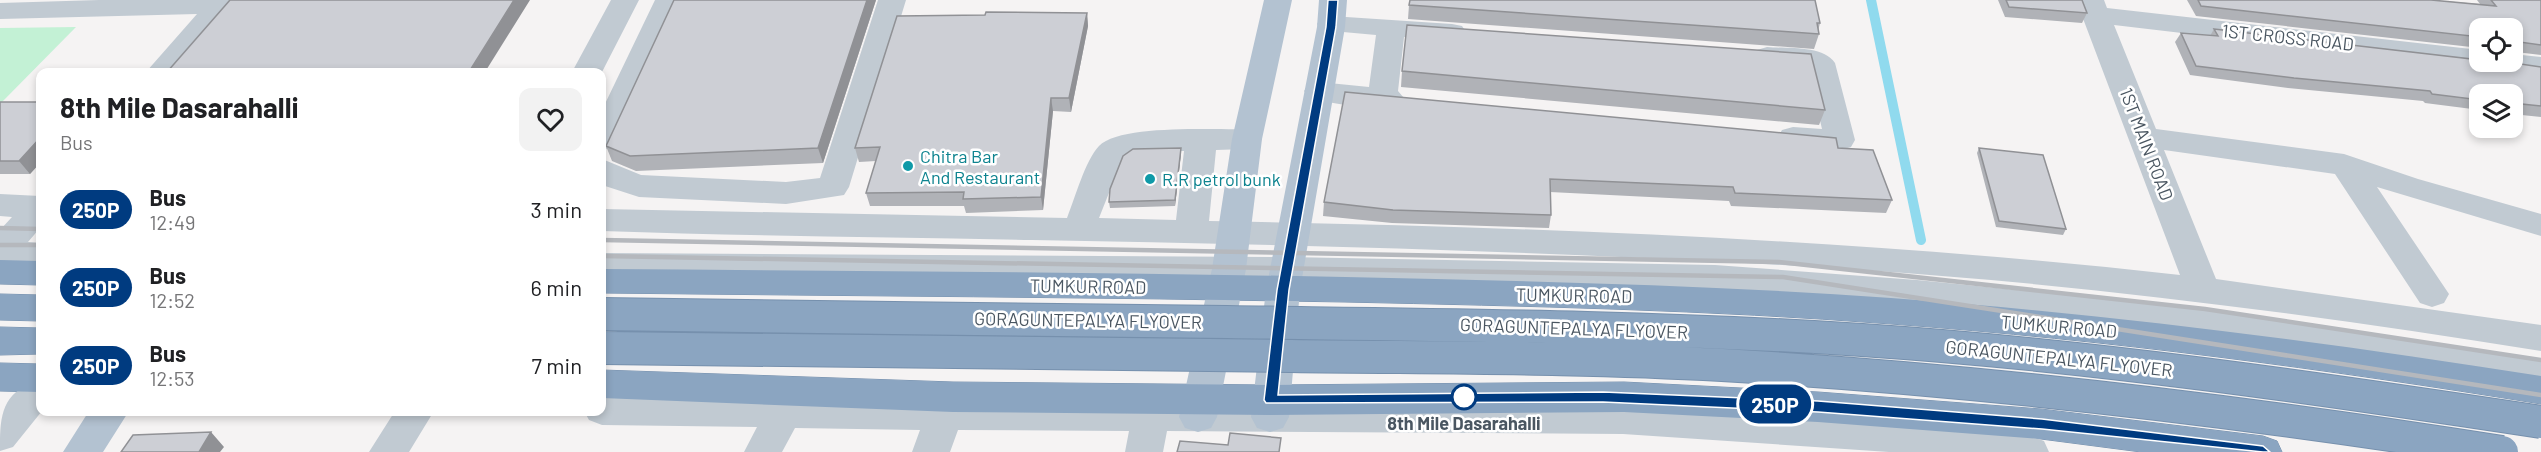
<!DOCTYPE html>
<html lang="en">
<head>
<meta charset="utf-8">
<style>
	body { margin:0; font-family:Barlow,sans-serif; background:#f2f2f2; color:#202124; height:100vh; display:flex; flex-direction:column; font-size:22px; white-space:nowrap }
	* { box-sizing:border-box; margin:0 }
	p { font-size:20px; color:#757577 }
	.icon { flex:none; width:33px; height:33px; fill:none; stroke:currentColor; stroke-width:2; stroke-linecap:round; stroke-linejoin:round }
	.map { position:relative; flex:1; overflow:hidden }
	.panel { position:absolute; left:36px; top:68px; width:570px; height:348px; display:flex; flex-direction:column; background:#fff; border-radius:12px; box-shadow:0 3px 9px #0003 }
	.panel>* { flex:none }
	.badge { padding:0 12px; border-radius:20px; font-size:21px; line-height:39px }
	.tools { position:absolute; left:2469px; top:18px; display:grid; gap:12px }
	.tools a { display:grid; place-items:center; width:54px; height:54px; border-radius:12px; background:#fff; box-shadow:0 3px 9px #0003; font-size:30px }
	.map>.badge { position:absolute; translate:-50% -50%; box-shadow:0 0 0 3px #fff }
	.round { display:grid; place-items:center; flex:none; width:63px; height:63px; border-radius:12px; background:#f2f2f2 }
	.headline { display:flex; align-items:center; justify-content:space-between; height:102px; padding:0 24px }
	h1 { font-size:28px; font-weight:700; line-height:45px }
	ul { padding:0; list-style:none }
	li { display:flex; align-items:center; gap:18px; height:78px; padding:0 24px }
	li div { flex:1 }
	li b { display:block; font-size:22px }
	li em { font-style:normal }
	li .badge { min-width:66px; font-weight:700; text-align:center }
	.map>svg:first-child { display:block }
	.green { fill:#c3f1d5 }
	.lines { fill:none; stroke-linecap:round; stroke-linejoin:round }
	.stream { stroke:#90daee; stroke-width:10 }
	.highway-casing { stroke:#7690ad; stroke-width:1 }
	.minor { fill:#c1cad2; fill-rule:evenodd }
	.major { fill:#b3c2d1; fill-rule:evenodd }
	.highway { fill:#8ba5c1; fill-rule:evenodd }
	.rail { stroke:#b5b8bd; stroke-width:4.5 }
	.highway-bridge-casing { stroke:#7690ad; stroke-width:34; stroke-linecap:butt }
	.highway-bridge { stroke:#8ba5c1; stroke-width:32 }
	.wall { fill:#b0b2b7 }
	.shaded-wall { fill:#909195 }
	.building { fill:#cdcfd5; stroke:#909195; stroke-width:1.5 }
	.line { fill:#003b80; stroke:#fff; stroke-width:1.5 }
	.culture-dot { fill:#0f9aa8; stroke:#fff; stroke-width:2 }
	.stop-dot { fill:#fff; stroke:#003b80; stroke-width:3 }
	.labels { text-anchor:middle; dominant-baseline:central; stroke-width:5; stroke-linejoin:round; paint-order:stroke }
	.street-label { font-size:18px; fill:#4a5661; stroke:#fff }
	.culture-label { font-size:18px; fill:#0d838f; stroke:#fff; text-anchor:start }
	.stop-label { font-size:18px; font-weight:bold; fill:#4a5661; stroke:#fff }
</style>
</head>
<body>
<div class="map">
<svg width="2541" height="452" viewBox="0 0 2541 452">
	<rect width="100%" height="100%" fill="#f5f3f3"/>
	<path class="green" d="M76 27 0 104V28Z"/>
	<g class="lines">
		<path class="stream" d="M1871 0 1921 240"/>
		<g class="highway-casing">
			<path id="highway" d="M0 260 40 261V285L0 284Z
				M602 269C850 271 1097 272 1345 277 1527 281 1709 285 1891 298 2109 314 2326 342 2541 376V404C2326 369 2109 340 1891 324 1709 310 1527 306 1345 302 1097 297 850 296 602 293Z
				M0 294 40 295V321L0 320Z
				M0 327 40 328V354L0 355Z
				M0 363 40 364V392L0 391Z
				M602 370 953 382 1270 385 1624 382 1818 392 2041 409 2263 436 2277 441 2282 452H2141L2041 439 1818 422 1624 412 1270 415 953 412 602 398Z"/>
		</g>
		<path class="minor" d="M99 0H239L177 72H146L197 14 0 19V3Z
			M611 0H639L602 72H572Z
			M655 0H683L617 140 613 147 602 150V110Z
			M878 0H906L849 187 844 195 786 204 639 197 602 185V159L641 175 786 182 820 178Z
			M2076 0H2104L2107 8 2480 50V62H2512V54L2541 57V75L2495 68 2491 63 2480 68 2114 25 2156 129 2344 154 2418 179 2541 214V236L2377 187 2449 294 2444 303 2432 307 2420 303 2335 174 2164 150 2216 279 2541 325V351C2316 315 2089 285 1862 270 1585 252 1307 245 1032 240 888 237 745 236 602 231V209L1067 218C1075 198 1085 161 1099 146 1120 124 1214 130 1247 129L1258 132 1262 139 1258 146 1247 149 1216 150 1209 221C1533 227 1858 239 2180 275ZM1184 151 1176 220 1099 218 1122 160 1133 152Z
			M1331 16 1452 24 1462 26 1466 32 1462 38 1452 40 1404 37 1398 91 1404 98 1400 105C1377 111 1332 104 1309 98L1304 91 1309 84 1319 82 1369 87 1376 35 1321 30 1317 24 1321 18Z
			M1767 47C1787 49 1823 45 1835 63L1855 140 1851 147 1840 150 1782 144 1778 137 1782 130 1793 127 1822 129 1808 68 1757 62 1753 56 1757 50Z
			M0 194 40 196V228L28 242 40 243V267L0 264V230L12 217 0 216Z
			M602 253 1287 257 1715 265 1917 280 2216 310 2541 359V387L2216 336 1917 306 1715 289 1287 281 602 277Z
			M30 384 40 388 42 411 13 447 0 451C0 421 0 396 30 384Z
			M602 395 944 400 1623 404 1939 425 2030 436 2044 441 2049 452H1889L1623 434 1167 431 1163 452H1125L1129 431 958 430 950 452H912L920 430 795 428 782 452H744L757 427 602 425 589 420 584 411H602Z
			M395 411H434L409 452H369Z"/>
		<path class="major" d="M1264 0H1292L1262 139 1246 269 1217 417 1211 428 1198 432 1185 428 1179 417 1212 269 1232 139Z
			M1319 0H1347L1345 27 1300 290 1289 417 1283 428 1270 432 1257 428 1251 417 1266 290 1317 27Z
			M89 411H129L103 452H63Z"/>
		<use href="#highway" class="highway"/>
		<path class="rail" d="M0 228 40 229
			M602 240 1779 262 2205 309 2541 360
			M0 245H40
			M602 256 1783 277 2541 395"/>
		<g class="highway-bridge-casing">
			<path id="highway-bridge" d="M602 314C810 317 1019 320 1227 322 1439 325 1651 326 1862 340 2090 355 2316 388 2541 422
				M602 348C832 351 1062 354 1291 356 1435 358 1579 357 1722 365 1984 380 2243 411 2502 452"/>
		</g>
		<use href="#highway-bridge" class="highway-bridge"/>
	</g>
	<path class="wall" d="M876 0 823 163 636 171 612 161 606 146Z
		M1998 0H2082L2087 13 2082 23 2005 17Z
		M2187 0H2431L2480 4 2477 0H2541V55L2516 52 2512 56V28H2480V48L2196 16Z
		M1409 5 1820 23 1818 31 1819 34 1814 49 1408 19Z
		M1087 13 1088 26 1071 112 1053 111 1043 210 966 213 964 206H870L866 193 876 161 859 162 855 148Z
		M2214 29 2541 67V117L2512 114V94H2480V110L2425 103 2423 101 2288 88 2190 75 2175 42 2181 33 2210 36Z
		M1402 71 1825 110 1819 125 1401 87Z
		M0 102H40V163L30 174H0Z
		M1838 148 1892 200 1886 213 1731 206 1729 201 1550 192 1551 215 1549 228 1392 223 1323 216 1324 202Z
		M1979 148 2066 229 2063 235 1996 227 1977 153Z
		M1181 153 1175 206 1110 208 1109 202Z"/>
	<path class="shaded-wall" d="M514 0H530L485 72H469Z
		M867 0H876L823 163 818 148Z
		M1087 13 1088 26 1071 112 1069 98Z
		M1051 98 1053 111 1043 210 1041 197Z
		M40 138V163L30 174 19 161Z
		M1181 148V153L1175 206V200Z
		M211 432 224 447 220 452H199Z"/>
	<path class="building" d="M230 0H514L469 72H167Z
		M674 0H867L818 148 630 156 606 146Z
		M1410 0H1815L1820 23H1817L1819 34 1409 5Z
		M2006 0H2082L2087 13 2009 7Z
		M2198 0H2431L2496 6 2491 0H2541V45L2520 42 2517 50H2512V28H2480V37L2201 6Z
		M986 12 1087 13 1069 98H1051L1041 197 963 199 964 192 866 193 880 147 855 148 897 16 985 15Z
		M1407 25 1811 54 1825 110 1402 71Z
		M2214 29 2480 60V62H2507L2541 67V106L2512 103V94H2480V100L2432 94 2430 91 2294 78 2196 66 2181 33 2218 36Z
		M1345 92 1836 138 1838 148 1873 150 1892 200 1735 193 1733 187 1550 179 1551 215 1393 210 1324 202Z
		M0 102H40V138L19 161H0Z
		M1181 148 1175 200 1109 202 1110 189 1123 156 1133 149Z
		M1979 148 2043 155 2066 229 1999 221Z
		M211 432 199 452H121L133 435Z
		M1230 433 1281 438 1279 452H1177L1180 441 1228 445Z"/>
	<path class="line" d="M1328 0H1338L1336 27 1289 290 1278 395 1603 392 1818 401 2042 419 2263 446 2270 452H2263L2042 429 1818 412 1603 402 1266 403 1264 400 1277 290 1326 27Z"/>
	<g class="culture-dot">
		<circle cx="908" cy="166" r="6"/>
		<circle cx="1150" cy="179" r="6"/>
	</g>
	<circle class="stop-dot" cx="1464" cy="397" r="12"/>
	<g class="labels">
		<g class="street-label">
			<text transform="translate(2288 37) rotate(6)">1ST CROSS ROAD</text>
			<text transform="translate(2147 144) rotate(69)">1ST MAIN ROAD</text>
			<text transform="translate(1088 286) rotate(1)">TUMKUR ROAD</text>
			<text transform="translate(1574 295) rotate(1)">TUMKUR ROAD</text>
			<text transform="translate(1088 320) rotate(1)">GORAGUNTEPALYA FLYOVER</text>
			<text transform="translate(2059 326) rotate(5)">TUMKUR ROAD</text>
			<text transform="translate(1574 328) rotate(2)">GORAGUNTEPALYA FLYOVER</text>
			<text transform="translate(2059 358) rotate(6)">GORAGUNTEPALYA FLYOVER</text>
		</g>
		<g class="culture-label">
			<text x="920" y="156">Chitra Bar<tspan x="920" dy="21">And Restaurant</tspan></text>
			<text x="1162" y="179">R.R petrol bunk</text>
		</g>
		<g class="stop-label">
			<text x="1464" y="423">8th Mile Dasarahalli</text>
		</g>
	</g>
</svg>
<div class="tools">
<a><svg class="icon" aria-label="locate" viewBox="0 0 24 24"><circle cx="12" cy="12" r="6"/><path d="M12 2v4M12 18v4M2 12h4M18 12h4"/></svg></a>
<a><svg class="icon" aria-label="layers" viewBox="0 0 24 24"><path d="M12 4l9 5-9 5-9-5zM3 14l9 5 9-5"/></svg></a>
</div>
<b class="badge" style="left:1775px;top:404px;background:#003b80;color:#fff">250P</b>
<section class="panel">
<div class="headline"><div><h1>8th Mile Dasarahalli</h1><p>Bus</p></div><a class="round"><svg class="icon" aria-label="heart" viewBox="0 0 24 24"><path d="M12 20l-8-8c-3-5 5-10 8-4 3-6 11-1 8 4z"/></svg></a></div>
<ul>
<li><span class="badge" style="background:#003b80;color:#fff">250P</span><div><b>Bus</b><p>12:49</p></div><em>3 min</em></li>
<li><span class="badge" style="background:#003b80;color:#fff">250P</span><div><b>Bus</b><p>12:52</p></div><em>6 min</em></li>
<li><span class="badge" style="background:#003b80;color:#fff">250P</span><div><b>Bus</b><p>12:53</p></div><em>7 min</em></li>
</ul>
</section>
</div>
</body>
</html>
